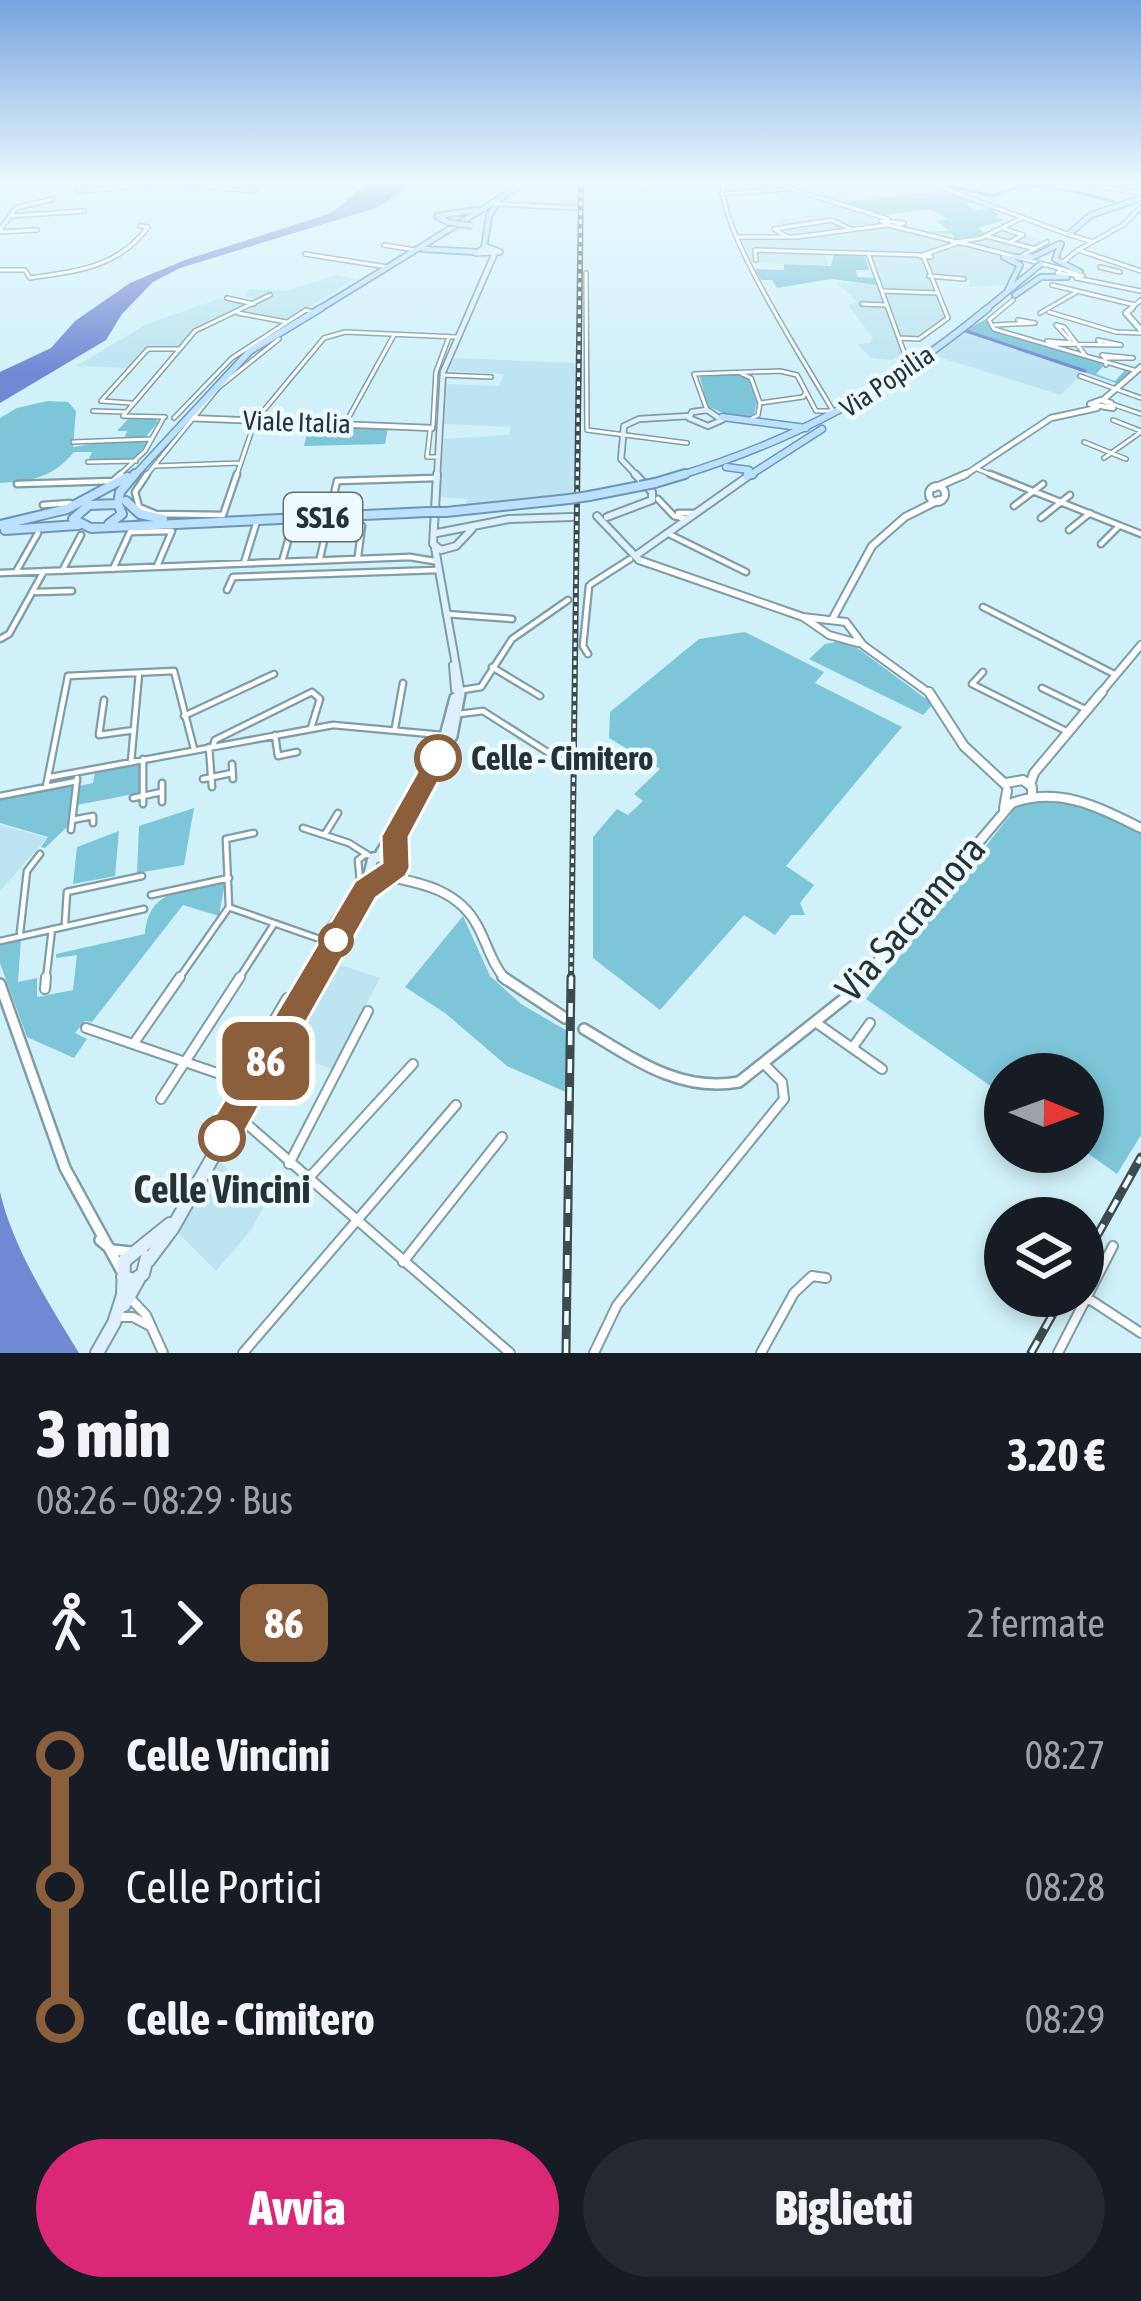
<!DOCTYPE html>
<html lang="it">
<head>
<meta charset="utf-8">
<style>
	body { margin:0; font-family:"Asap Condensed",sans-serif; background:#242831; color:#f1f3f6; height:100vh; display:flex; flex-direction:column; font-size:45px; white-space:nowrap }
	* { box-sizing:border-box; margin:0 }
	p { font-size:39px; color:#9ea1a6 }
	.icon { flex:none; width:66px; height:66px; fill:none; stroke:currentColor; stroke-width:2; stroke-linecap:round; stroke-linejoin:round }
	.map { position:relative; height:1353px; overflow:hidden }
	.drawer { display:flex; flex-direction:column; background:#171b24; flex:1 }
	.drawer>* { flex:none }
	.badge { padding:0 24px; border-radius:18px; font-size:42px; line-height:78px }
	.needle { width:78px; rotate:91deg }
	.tools { position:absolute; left:984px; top:1053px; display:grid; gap:24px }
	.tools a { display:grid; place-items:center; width:120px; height:120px; border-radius:50%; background:#171b24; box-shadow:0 6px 18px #0003; font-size:60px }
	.map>.badge { position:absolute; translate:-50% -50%; box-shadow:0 0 0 6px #fff }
	.legs { display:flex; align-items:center; gap:18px; height:132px; padding:0 36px; font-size:39px }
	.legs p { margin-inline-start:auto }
	.overview { display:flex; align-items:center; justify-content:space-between; height:204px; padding:0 36px }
	h1 { font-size:66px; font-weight:800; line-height:90px }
	.cta { display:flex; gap:24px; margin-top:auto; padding:24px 36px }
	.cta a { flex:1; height:138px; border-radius:72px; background:#db2777; color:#fff; font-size:48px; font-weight:800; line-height:138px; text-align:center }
	.cta a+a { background:#242831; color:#f1f3f6 }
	ul { padding:0 36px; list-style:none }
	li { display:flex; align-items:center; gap:42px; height:132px; font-size:45px }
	li i { display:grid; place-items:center; width:18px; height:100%; margin:0 15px; background:currentColor }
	li i::after { content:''; width:30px; height:30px; margin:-15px; border:9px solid; border-radius:50%; background:#171b24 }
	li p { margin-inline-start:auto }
	li:first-child i { background:linear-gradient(#0000 50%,currentColor 0) }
	li:last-child i { background:linear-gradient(currentColor 50%,#0000 0) }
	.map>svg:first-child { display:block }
	.built { fill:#bde5f1 }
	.green { fill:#7dc5d9 }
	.water { fill:#7089d4 }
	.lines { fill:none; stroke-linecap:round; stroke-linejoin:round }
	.stream { stroke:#7089d4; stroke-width:3 }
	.minor-far2-casing { stroke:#7f9da6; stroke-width:6 }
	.minor-far1-casing { stroke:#7f9da6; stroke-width:9 }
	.minor-casing { stroke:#7f9da6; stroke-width:12 }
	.tertiary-far4-casing { stroke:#7f9da6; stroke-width:6 }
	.tertiary-far3-casing { stroke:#7f9da6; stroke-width:8 }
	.tertiary-far2-casing { stroke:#7f9da6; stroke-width:10 }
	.tertiary-far1-casing { stroke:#7f9da6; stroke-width:12 }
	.tertiary-casing { stroke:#7f9da6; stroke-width:14 }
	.secondary-far3-casing { stroke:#7f9da6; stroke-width:8 }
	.secondary-far2-casing { stroke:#7f9da6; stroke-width:10 }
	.secondary-far1-casing { stroke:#7f9da6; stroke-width:14 }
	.secondary-casing { stroke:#7f9da6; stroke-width:16 }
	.primary-far2-casing { stroke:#6b97b7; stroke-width:8 }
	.primary-far1-casing { stroke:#6b97b7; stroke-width:9 }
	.primary-casing { stroke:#6b97b7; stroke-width:12 }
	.minor-far2 { stroke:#fff; stroke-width:3 }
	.minor-far1 { stroke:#fff; stroke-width:4.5 }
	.minor { stroke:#fff; stroke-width:8 }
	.tertiary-far4 { stroke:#fff; stroke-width:3 }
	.tertiary-far3 { stroke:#fff; stroke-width:4.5 }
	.tertiary-far2 { stroke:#fff; stroke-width:6 }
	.tertiary-far1 { stroke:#fff; stroke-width:8 }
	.tertiary { stroke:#fff; stroke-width:9 }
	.secondary-far3 { stroke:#def0fe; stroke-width:4.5 }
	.secondary-far2 { stroke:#def0fe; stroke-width:6 }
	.secondary-far1 { stroke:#def0fe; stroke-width:9 }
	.secondary { stroke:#def0fe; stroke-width:12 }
	.primary-far2 { stroke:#bce1fe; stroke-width:4.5 }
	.primary-far1 { stroke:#bce1fe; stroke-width:6 }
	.primary { stroke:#bce1fe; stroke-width:8 }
	.rail-far1-casing { stroke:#3d4b4f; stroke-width:6 }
	.rail-casing { stroke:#3d4b4f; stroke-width:9 }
	.rail-far1 { stroke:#edfafe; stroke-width:3; stroke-dasharray:4.5; stroke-linecap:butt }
	.rail { stroke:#edfafe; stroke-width:4.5; stroke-dasharray:14; stroke-linecap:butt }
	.primary-bridge-far1-casing { stroke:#6b97b7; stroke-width:8; stroke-linecap:butt }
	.primary-bridge-casing { stroke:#6b97b7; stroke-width:12; stroke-linecap:butt }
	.primary-bridge-far1 { stroke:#bce1fe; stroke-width:4.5 }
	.primary-bridge { stroke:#bce1fe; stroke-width:8 }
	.line-1 { fill:#8b5e3c; stroke:#fff; stroke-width:3 }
	.stop-1-dot { fill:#fff; stroke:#8b5e3c; stroke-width:6 }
	.labels { text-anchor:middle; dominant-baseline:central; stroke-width:9; stroke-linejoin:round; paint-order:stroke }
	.far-street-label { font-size:27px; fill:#263235; stroke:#edfafe }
	.shield { fill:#edfafe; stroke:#626e71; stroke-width:3 }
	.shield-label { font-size:30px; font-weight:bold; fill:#263235 }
	.stop-label { font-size:33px; font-weight:bold; fill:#263235; stroke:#edfafe; text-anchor:start }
	.near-street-label { font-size:39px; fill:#263235; stroke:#edfafe }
	.near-stop-label { font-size:39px; font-weight:bold; fill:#263235; stroke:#edfafe }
</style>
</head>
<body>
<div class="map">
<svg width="1141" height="1353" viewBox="0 0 1141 1353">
	<rect width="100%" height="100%" fill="#d1f1fa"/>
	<path class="built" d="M757 183 807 194 842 191 850 199 833 203 946 239 981 238 1002 228 1050 243 1017 264 1005 285 969 287 971 280 931 277 947 318 921 339H901L904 353 892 360 871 358 857 344 870 343 873 338 848 305 858 302 837 283 877 284 866 255 825 253 828 265 753 263 740 237 782 236 772 229 784 226 775 221 805 216 768 191 721 195 729 188Z
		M337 275 355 279 286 321 244 312 260 300 244 296 250 289 284 291Z
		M219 299 249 304 196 328 178 347 147 346 128 368 76 366 147 324Z
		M964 331 1084 372 1061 395 932 355Z
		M453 358 575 363 576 492 466 505 467 499 440 497 443 439 508 435 511 427 444 424 447 384 499 386 504 374 449 371Z
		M0 825 47 838 0 891Z
		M338 964 380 978 332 1069 288 1053Z
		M219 1161 264 1205 252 1229 216 1271 178 1233Z"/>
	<path class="green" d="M941 191 979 202 965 204 975 210 990 208 999 215 995 217 1005 220 978 228 986 234 955 239 952 234 926 232 949 231 937 221 947 219 930 209 878 216 839 203Z
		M834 254 864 255 869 270H856L857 277 875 278 877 285 831 279 777 288 772 280H761L755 269 784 270V264L831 266Z
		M986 319 995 331 1106 363 1096 374 1115 381 1125 370 1130 373 1119 384 964 331Z
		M738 374 747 377 757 400 754 416H730L707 406 700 377Z
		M48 401 68 402 76 411 73 447 124 439 127 431H117L130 417 155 418 158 422 144 439 149 441 134 459 88 461 92 452H74C53 478 31 481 0 483V418L17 408Z
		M309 425 388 428 385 444 304 446Z
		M745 632 824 672 815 683 902 727 786 866 814 885 800 903 805 915H791L775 935 744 915 660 1010 593 958V837L617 809 628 815 643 801 634 794 660 769 609 738 610 712 699 639Z
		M836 642 852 644 933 704 923 715 809 659 825 644Z
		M140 763 139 793 77 805 79 786 93 783 95 772Z
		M73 785 68 826 45 848 41 847 48 837 0 823V800Z
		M1050 800 1077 804 1141 833V1135L1117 1174 1083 1150V1074H1005V1096L866 999 1018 805Z
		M194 808 184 865 137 873 139 826Z
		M119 831 115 876 73 884 77 847Z
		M225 882 219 916 183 905 92 1022 85 1021 75 1033 87 1039 74 1058 27 1037 0 963V945L21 939 18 982 37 978V997L73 990 77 955 56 958V954L145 934C149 887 185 892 225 882Z
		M463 916 490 976 521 1004 569 1032 568 1093 507 1066 445 1013 405 987Z"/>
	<path class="water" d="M372 183H412L379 207 180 268 153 282 122 314 106 340 0 403V372L51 348 75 321 130 283 185 260 328 214C345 206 351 191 372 183Z
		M0 1192C13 1248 49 1304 79 1353H0Z"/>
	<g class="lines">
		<path class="stream" d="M947 185 992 196C1031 177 1074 191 1114 202
			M966 331 1085 371"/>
		<g class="minor-far2-casing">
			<path id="minor-far2" d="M642 183 643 189
				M929 183 1067 234
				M78 191 171 184 255 191 257 183
				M721 194 787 189
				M498 204 576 208
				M10 216 84 211
				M1002 228 1023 235 1010 242
				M0 230 16 208 52 199
				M0 232 37 230
				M1070 235 1090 241
				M986 236 1035 249
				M737 237H796L887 225
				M788 237 774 229 832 220 850 229
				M963 241 981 238 1020 219
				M384 245 415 250
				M305 254 387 267
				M925 254 955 244
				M925 254 930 255 931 257 920 256Z
				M1023 255 1047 242
				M869 256 904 352
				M756 260 755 250 920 255
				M1062 263 1078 250
				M1100 267 1120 272
				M0 270H25L30 278C77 271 118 268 148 227L140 226
				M586 273 587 430 687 443
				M929 276 964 279
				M1052 285 1135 305
				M883 291 937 293
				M227 298 254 304
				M1013 300 989 320 994 329 1137 371
				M862 304 886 305
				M1049 312 1116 332 1141 333
				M238 313 286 322
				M1040 313 1075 293
				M995 325 1035 323 1018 320 1021 323
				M899 338 919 339 948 318 924 258
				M1070 340 1056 325 1064 327 1086 356
				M1074 343 1047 341 1050 344 1121 345 1098 340 1101 344
				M1102 355 1133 358H1105Z
				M1105 358 1106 365
				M742 374 751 378 760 403
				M443 375 491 377
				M1080 376 1141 398
				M131 403 101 401 148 349H179
				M760 403 803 397 806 392
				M1112 404 1141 414
				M707 410 694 374 780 371 797 375 816 411H833C807 365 717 228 723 183
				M93 411 125 412
				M123 416 195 331 270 295
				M123 416 165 417
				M174 418 232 358 306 310 313 312
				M751 419 758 415 760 403
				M1113 420 1141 431
				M345 424 394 335
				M433 425 436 372 449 337
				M430 431 427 457H438
				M73 442 151 439
				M1084 442 1126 459
				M1104 458 1141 432
				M88 462 136 461
				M156 466 240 463
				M975 468 997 477
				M117 477 145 451 164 417
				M145 477 218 388 279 339
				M236 477 255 421 324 338 345 332 456 337"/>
		</g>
		<g class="minor-far1-casing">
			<path id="minor-far1" d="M147 474 135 492 139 507 156 514 223 515 237 474
				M990 474 1141 534
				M112 482 121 474
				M17 484 113 481
				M658 499 674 516 687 519
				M43 505 70 503
				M1014 506 1043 484
				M331 508 337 481 436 478
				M678 513H696
				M1041 518 1070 495
				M1069 530 1090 513
				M667 533 746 572
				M1101 544 1118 527
				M358 556 362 526
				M320 558 328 523
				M282 562 293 523
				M244 563 256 524
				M113 569 130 532 172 531 157 566
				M17 570 38 533
				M62 571 81 535
				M0 573 410 557 434 561
				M591 584 630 559
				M227 590 233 577 438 570
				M36 592 72 591
				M983 607 1116 675
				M446 614 512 619
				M0 639 9 634 44 571
				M588 654 583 646 589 586
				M492 667 540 696
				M983 672 972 684 1068 732
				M1042 688 1087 710
				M463 690 481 687 512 639 568 600
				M104 700 99 735 134 730
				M459 714 483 711 563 762
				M184 716 274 674
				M395 728 403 683
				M275 735 278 756 297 752
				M213 746 215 740 312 692 320 699 311 728
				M209 747 212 787
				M143 759V804
				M131 762 139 673
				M232 764 233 779
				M51 777 333 725 442 735
				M203 779 232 773
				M162 783V802
				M46 787 68 676 174 671 194 749
				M0 796 77 781
				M133 798 162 792
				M72 820 93 816V823
				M303 828 349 843 368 855
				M71 830 77 778
				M325 834 338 813
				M151 895 229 878
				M229 907 226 839 254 833
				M231 908 334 944
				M65 923 67 892 142 876
				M20 933 27 871 40 854
				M322 940 360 881 358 860 366 854
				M0 941 144 909
				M46 980 52 929
				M178 980 229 907
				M238 980 274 924"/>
		</g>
		<g class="minor-casing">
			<path id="minor" d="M45 989 46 977
				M818 1024 882 1069
				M86 1028 252 1085
				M134 1043 180 977
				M853 1047 870 1023
				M239 1080 287 998
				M161 1099 240 977
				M240 1118 510 1353
				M289 1164 368 1011
				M307 1180 413 1064
				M403 1262 502 1137
				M129 1297 146 1315 163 1353
				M1086 1297 1141 1333
				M118 1317H133L150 1326
				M243 1353 456 1105
				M594 1353 617 1305 784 1099 782 1082 765 1065
				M761 1353 794 1293 812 1276 826 1278
				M1058 1353 1113 1246"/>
		</g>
		<g class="tertiary-far4-casing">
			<path id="tertiary-far4" d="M773 183 888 219
				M1072 183 1141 193
				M895 226 904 223 881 221 888 225 953 241
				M963 241 967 244 952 242Z
				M967 244 1062 269
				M1078 250 1123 225 1141 207
				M1078 250 1141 271
				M1062 269 1083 276 1057 273Z
				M1076 278 1141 291
				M1128 311 1141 300"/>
		</g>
		<g class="tertiary-far3-casing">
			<path id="tertiary-far3" d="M1132 308 1126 313 1141 330
				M1101 400 1111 403 1113 408 1090 404Z
				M1103 400 1141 367
				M188 418 432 428
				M962 477 1051 418 1097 408"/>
		</g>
		<g class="tertiary-far2-casing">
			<path id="tertiary-far2" d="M929 494a8 8 0 1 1 16 0a8 8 0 1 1-16 0Z
				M934 488 966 474
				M639 560 803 617 829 635 858 643
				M803 617 846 622 863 645 932 695
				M833 618 872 546 905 517 939 500
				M1099 695 1141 645"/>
		</g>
		<g class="tertiary-far1-casing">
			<path id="tertiary-far1" d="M929 692 964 746 1006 785
				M1006 783 1023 780 1032 787V795
				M1030 785 1034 773 1102 692
				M1004 808 1007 791
				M386 876C423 883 460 891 478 927 488 946 492 964 506 980
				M862 980 1012 803C1060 786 1098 807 1141 828"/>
		</g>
		<g class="tertiary-casing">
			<path id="tertiary" d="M503 977 565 1018
				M0 984 65 1168 121 1270
				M584 1029C633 1058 679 1093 739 1082L850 994 864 977
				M100 1240 112 1250 131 1252"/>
		</g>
		<g class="secondary-far3-casing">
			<path id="secondary-far3" d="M487 247 500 252 476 253Z
				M707 410 722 420 708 426 689 418 692 412Z
				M437 477 443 372 494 255
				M638 477 621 459 624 426 639 419 689 416"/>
		</g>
		<g class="secondary-far2-casing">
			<path id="secondary-far2" d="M437 474 433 544 441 550 456 546 472 529
				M635 474 652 492
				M597 516 639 560
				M607 517 652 500V492
				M437 533 509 519 572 517
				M435 548 460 688
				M638 554 747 477
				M453 665 455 690"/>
		</g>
		<g class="secondary-far1-casing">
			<path id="secondary-far1" d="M442 747 455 698
				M381 853 452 736 460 693
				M393 855 396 868 365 890 373 858Z
				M314 980 365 890"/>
		</g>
		<g class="secondary-casing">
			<path id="secondary" d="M148 1261 172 1229 315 977
				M123 1277 134 1280 143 1274 147 1257
				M124 1305 139 1278
				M114 1323 123 1295 124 1261 170 1224
				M97 1353 114 1323"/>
		</g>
		<g class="primary-far2-casing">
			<path id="primary-far2" d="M447 222 437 216 477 210
				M1069 234 1091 215 1141 198
				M1061 244 1055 259 1080 272
				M484 248 489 216 496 205
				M423 249 476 252
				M1004 257 1020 265 1007 292
				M1014 257H1033L1059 244
				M1015 295 1041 277H1067
				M316 311 525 183
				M984 311 1037 267"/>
		</g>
		<g class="primary-far1-casing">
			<path id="primary-far1" d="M722 417 806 428
				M726 467 749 470 747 477
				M133 477 250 351 321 308
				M675 477C797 440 890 389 988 308
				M747 477 822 429"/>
		</g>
		<g class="primary-casing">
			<path id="primary" d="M748 474H752
				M655 483 685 474
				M589 496 640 486
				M126 501 140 514 163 519
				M118 504 120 492 135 474
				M446 512 569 499
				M109 524 122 514 118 504 89 505 73 519 91 528 428 512
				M0 525 67 509 127 477
				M5 530 78 525"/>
		</g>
		<use href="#minor-far2" class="minor-far2"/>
		<use href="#minor-far1" class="minor-far1"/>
		<use href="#minor" class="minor"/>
		<use href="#tertiary-far4" class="tertiary-far4"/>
		<use href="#tertiary-far3" class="tertiary-far3"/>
		<use href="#tertiary-far2" class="tertiary-far2"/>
		<use href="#tertiary-far1" class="tertiary-far1"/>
		<use href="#tertiary" class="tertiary"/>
		<use href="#secondary-far3" class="secondary-far3"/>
		<use href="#secondary-far2" class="secondary-far2"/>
		<use href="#secondary-far1" class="secondary-far1"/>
		<use href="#secondary" class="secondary"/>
		<use href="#primary-far2" class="primary-far2"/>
		<use href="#primary-far1" class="primary-far1"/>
		<use href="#primary" class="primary"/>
		<g class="rail-far1-casing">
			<path id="rail-far1" d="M571 980 581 183"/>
		</g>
		<g class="rail-casing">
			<path id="rail" d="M1083 1261 1141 1157
				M566 1353 571 977
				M1031 1353 1063 1296"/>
		</g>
		<use href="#rail-far1" class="rail-far1"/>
		<use href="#rail" class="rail"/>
		<g class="primary-bridge-far1-casing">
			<path id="primary-bridge-far1" d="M447 222 472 226
				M1037 267 1041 264"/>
		</g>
		<g class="primary-bridge-casing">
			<path id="primary-bridge" d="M640 486 655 483
				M569 499 589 496
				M428 512H446"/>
		</g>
		<use href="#primary-bridge-far1" class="primary-bridge-far1"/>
		<use href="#primary-bridge" class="primary-bridge"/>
	</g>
	<linearGradient id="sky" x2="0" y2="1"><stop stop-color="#78a3e0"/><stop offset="0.49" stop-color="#eaf9fd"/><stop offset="1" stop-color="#eaf9fd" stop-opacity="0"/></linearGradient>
	<rect width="1141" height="372" fill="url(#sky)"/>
	<path class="line-1" d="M438 749 451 758 409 837 410 868 406 876 376 898 234 1151 222 1156 209 1151 204 1138 209 1126 355 881 382 863 381 836 429 751Z"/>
	<g class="stop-1-dot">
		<circle cx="438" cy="758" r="21"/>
		<circle cx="336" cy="940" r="15"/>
		<circle cx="222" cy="1138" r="21"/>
	</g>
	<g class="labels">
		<g class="far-street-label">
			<text transform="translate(887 381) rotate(-34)">Via Popilia</text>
			<text transform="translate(297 422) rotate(2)">Viale Italia</text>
		</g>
		<rect class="shield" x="284" y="493" width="78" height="48" rx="9"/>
		<g class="shield-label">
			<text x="323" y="517">SS16</text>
		</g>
		<g class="stop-label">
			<text x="471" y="758">Celle - Cimitero</text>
		</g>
		<g class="near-street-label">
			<text transform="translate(910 918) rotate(-49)">Via Sacramora</text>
		</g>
		<g class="near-stop-label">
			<text x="222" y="1189">Celle Vincini</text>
		</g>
	</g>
</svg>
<div class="tools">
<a><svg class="needle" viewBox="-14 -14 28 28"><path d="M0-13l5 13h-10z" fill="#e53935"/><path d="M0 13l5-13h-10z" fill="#9ea1a6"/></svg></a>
<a><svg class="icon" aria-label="layers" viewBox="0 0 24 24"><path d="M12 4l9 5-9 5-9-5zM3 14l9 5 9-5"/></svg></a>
</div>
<b class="badge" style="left:266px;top:1061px;background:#8b5e3c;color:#fff">86</b>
</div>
<section class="drawer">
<div class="overview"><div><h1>3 min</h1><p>08:26 – 08:29 · Bus</p></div><b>3.20 €</b></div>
<div class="legs"><svg class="icon" aria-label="walk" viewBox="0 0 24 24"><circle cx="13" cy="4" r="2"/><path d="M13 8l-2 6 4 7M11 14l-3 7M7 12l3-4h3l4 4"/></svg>1<svg class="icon" aria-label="forward" viewBox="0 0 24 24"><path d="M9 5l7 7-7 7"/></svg><b class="badge" style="background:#8b5e3c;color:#fff">86</b><p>2 fermate</p></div>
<ul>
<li><i style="color:#8b5e3c"></i><b>Celle Vincini</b><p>08:27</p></li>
<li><i style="color:#8b5e3c"></i><span>Celle Portici</span><p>08:28</p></li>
<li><i style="color:#8b5e3c"></i><b>Celle - Cimitero</b><p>08:29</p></li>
</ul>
<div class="cta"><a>Avvia</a><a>Biglietti</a></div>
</section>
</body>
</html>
